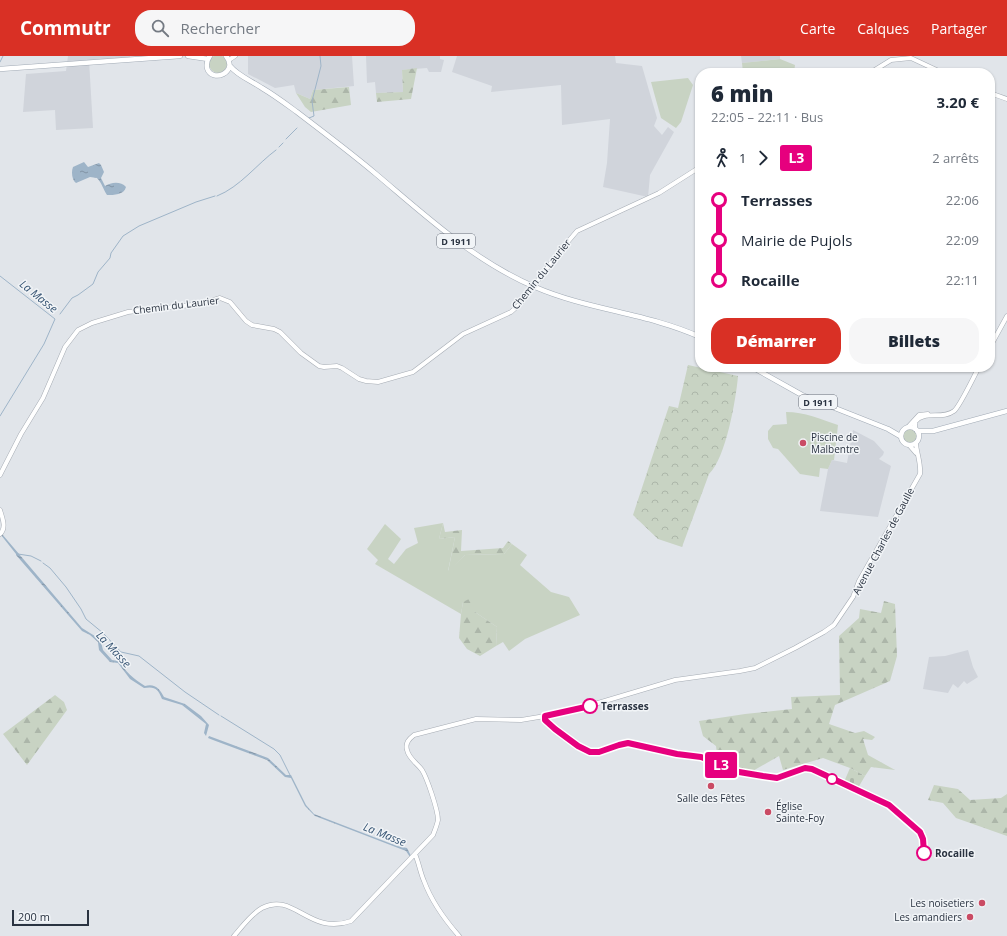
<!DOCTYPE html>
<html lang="fr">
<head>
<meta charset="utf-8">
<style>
	body { margin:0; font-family:"Open Sans",sans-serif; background:#f6f6f7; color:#1f2937; height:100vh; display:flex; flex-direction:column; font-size:15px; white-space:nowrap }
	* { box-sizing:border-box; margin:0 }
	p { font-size:13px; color:#747a83 }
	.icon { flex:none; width:22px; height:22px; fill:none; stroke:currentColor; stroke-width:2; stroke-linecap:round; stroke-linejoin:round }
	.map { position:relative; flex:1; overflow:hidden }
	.details { position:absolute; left:695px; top:12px; width:300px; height:304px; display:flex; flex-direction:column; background:#fff; border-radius:16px; box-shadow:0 1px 3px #0004 }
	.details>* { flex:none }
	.badge { padding:0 8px; border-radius:3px; font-size:14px; line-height:26px }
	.scale { position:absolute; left:12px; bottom:10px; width:77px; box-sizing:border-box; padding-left:4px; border:2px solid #2a3341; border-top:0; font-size:11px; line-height:14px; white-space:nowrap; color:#2a3341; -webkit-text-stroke:3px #f1f4f7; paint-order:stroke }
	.map>.badge { position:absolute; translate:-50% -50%; box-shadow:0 0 0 2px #fff }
	.legs { display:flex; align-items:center; gap:6px; height:44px; padding:0 16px; font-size:13px }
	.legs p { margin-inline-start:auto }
	.head { display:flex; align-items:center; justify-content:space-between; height:68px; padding:0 16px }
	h1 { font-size:22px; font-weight:800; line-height:30px }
	.button { display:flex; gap:8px; margin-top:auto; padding:8px 16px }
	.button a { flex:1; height:46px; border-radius:16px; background:#d93025; color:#fff; font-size:16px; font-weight:800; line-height:46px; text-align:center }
	.button a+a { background:#f6f6f7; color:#1f2937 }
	ul { padding:0 16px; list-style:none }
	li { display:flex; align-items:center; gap:14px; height:40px; font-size:15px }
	li i { display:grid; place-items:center; width:6px; height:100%; margin:0 5px; background:currentColor }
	li i::after { content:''; width:10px; height:10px; margin:-5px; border:3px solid; border-radius:50%; background:#fff }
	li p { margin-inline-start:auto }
	li:first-child i { background:linear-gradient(#0000 50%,currentColor 0) }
	li:last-child i { background:linear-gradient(currentColor 50%,#0000 0) }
	header { display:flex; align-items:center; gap:24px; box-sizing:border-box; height:56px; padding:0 20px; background:#d93025; color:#fff }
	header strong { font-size:19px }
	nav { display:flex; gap:22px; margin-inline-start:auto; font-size:14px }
	.search { width:280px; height:36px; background:#f6f6f7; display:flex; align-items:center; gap:10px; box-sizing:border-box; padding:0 14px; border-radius:16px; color:#747a83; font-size:15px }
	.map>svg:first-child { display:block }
	.built { fill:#d0d4db }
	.grass { fill:#c8d3c3 }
	.forest { fill:url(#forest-firs) }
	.cemetery { fill:url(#cemetery-stones) }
	.park { fill:url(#park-crowns) }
	.water { fill:url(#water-ripples) }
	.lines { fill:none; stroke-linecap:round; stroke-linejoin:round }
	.stream { stroke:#9eb4c8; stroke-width:1 }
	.secondary-casing { stroke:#a6acb4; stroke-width:5 }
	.primary-casing { stroke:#a1aab5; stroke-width:5.5 }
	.secondary { stroke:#fff; stroke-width:4 }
	.primary { stroke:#fff; stroke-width:4.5 }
	.secondary-bridge-casing { stroke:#a6acb4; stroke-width:5; stroke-linecap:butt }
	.secondary-bridge { stroke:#fff; stroke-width:4 }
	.line-1-casing { stroke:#fff; stroke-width:9 }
	.line-1 { stroke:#e6007e; stroke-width:6 }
	.poi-dot { fill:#ca4b64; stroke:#f1f4f7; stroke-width:1.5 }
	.stop-1-dot { fill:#fff; stroke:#e6007e; stroke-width:2 }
	.labels { text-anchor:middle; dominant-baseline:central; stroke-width:3; stroke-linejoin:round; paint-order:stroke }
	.shield { fill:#f1f4f7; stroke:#666d78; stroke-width:1 }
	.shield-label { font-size:9px; font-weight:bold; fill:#2a3341 }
	.street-label { font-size:10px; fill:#2a3341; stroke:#f1f4f7 }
	.poi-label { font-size:10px; fill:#2a3341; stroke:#f1f4f7; text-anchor:start }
	.stop-label { font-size:10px; font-weight:bold; fill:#2a3341; stroke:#f1f4f7; text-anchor:start }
	.water-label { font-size:11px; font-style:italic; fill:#365473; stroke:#f1f4f7 }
</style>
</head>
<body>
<header>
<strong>Commutr</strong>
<div class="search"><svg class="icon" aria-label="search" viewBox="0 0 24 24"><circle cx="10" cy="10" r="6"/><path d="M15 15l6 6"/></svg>Rechercher</div>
<nav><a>Carte</a><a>Calques</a><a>Partager</a></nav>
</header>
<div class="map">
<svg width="1007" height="880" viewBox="0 0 1007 880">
	<defs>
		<pattern id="forest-firs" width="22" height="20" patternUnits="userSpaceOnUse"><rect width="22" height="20" fill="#c8d3c3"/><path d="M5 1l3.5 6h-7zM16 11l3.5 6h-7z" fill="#acb6a9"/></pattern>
		<pattern id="cemetery-stones" width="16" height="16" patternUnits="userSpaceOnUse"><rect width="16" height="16" fill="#c8d3c3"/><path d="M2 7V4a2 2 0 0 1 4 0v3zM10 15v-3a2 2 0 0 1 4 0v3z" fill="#acb6a9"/></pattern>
		<pattern id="park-crowns" width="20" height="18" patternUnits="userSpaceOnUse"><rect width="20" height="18" fill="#c8d3c3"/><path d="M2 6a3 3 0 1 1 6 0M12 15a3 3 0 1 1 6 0" fill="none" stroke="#acb6a9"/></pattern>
		<pattern id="water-ripples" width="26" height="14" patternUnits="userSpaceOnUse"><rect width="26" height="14" fill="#9eb4c8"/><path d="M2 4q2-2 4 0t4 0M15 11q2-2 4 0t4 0" fill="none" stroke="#8193a4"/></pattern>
	</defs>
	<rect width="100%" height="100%" fill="#e1e5ea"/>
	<path class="built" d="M68 0H130V1L89 4 93 72 56 74 55 54 23 56 26 18 66 15Z
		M248 0H352L354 30 313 34 310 43 296 37 294 29 275 32 248 18Z
		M366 0H440V3L444 4 441 16H429L427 12 402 14 403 36 376 37 375 26 367 27Z
		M457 0H615L616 7 642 10 657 62 654 70 662 79 668 71 674 76 650 119 648 141 603 131 607 107 610 63 562 69 561 29 491 36 492 30 452 16Z
		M741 0H780V3L742 7Z
		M853 374 874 385 884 396 883 399 879 403 891 410 878 461 820 455 828 413 832 404 847 407Z
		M968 594 973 611 978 621 967 628 964 625 958 632 953 628 948 637 923 633 929 601 945 600Z"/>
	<path class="grass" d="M209 8a9 9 0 1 1 18 0a9 9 0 1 1-18 0Z
		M780 3 795 9 794 17H743L742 7Z
		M688 22 693 29 681 66 676 72 661 62 651 26Z
		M786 356C805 356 820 363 838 369L834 404H832L828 413 820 412 819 421 800 418 778 393 773 392 768 383V375L773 369 787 368Z
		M903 380a7 7 0 1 1 14 0a7 7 0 1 1-14 0Z
		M443 467 439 483 455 481 448 515 465 499 504 498 512 488 527 499 520 509 551 536 569 541 580 559 525 583 509 595 503 586 496 590 497 571 475 556 463 546 461 558 375 508 378 504 367 493 385 468 401 483 388 503 394 508 406 493 418 487 414 472Z"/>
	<path class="forest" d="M417 12 411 43 377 46 376 37 403 36 402 14Z
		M349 31 351 49 311 56 305 51 296 37 310 43 313 34Z
		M443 467 445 476 462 474 461 495 503 492 508 485 512 488 504 498 465 499 448 516 455 481 439 483Z
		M471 542 475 556 497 571 496 590 480 600 467 593 459 582 461 558 463 546Z
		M884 545 895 548 897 600 890 625 835 649 829 668 855 677 864 675 875 681 872 684 863 683 868 699 895 714 871 711 865 720 850 712 823 702 783 714 779 700 751 716 738 713 718 705 716 690 703 680 699 665 745 658 792 653 791 641 840 639 839 580 859 562 860 553 881 557Z
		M55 639 64 646 67 654 27 709 3 678Z
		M934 729 958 733 970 744 1001 742 1007 738V780L956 762 943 747 928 744Z"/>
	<path class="cemetery" d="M850 712 865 720 858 732 844 726Z"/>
	<path class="park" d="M688 309 738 320C736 343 726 402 709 418L682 491 658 483 633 459 669 350 678 352Z"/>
	<path class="water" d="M84 106 88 111 99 107 101 109 104 116 101 122 105 130C111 126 121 125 126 131 124 139 114 139 107 139 103 133 102 127 97 122L90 121 76 127C72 124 71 116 73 111Z
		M2 478 82 572 98 582 101 586 103 594 112 604 118 605C127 616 132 622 145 630 155 627 160 633 164 641L185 648 201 660 209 669 206 680 204 677 206 668 182 649 162 643C158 633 155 630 144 632L130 623 118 607 110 606 99 594 98 586 90 579 82 575 16 499V498L1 479Z
		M209 680 268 702 286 719H291L306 749 314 758 397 790 407 792 411 800 410 801 406 795 315 760 305 750 291 722 285 721 267 704 213 684 208 682Z"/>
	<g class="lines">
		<path class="stream" d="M0 6 3 0
			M309 62 314 60 312 45 321 10 320 0
			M286 83 297 72
			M279 91 283 87
			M217 140C240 131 257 108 276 94
			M0 220 55 263 44 288 0 360
			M60 258 72 242 78 239 93 228 98 216 110 202 111 197 123 180 139 170 196 146 215 140
			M18 498 31 500 41 505
			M43 507 50 512 66 531 81 553 86 563 103 577 121 596 139 600 185 636 219 659
			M221 660 274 693 280 699 290 719"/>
		<g class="secondary-casing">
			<path id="secondary" d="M229 4 235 0
				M870 17 891 4 911 2 943 17
				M990 37 1007 43
				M538 224 560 195 577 175 659 137 700 111
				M990 291 1007 260
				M908 371 919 359 928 358
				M915 373V366C924 354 942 364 954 355 960 350 974 320 979 311
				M910 390 916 397
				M0 419 21 378 43 342 65 291 78 274 92 267 128 256 201 248 220 242 230 246 246 265 252 269 274 273 280 276 301 297 319 310 324 311 337 310 342 312 359 323 366 325 378 326 413 316 463 278 511 256 520 248 530 235
				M0 454C2 461 7 472 0 478
				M415 798C419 807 420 816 424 825 431 844 445 864 459 880
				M234 880C242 871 251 858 262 852 294 835 309 880 351 865L433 779C435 774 437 769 438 764 438 754 427 722 422 714 417 707 409 703 407 694 405 687 409 683 414 679L476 663 521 664 545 660 578 653 675 624 740 615 755 612 795 592 824 576 834 569 853 541 859 525 920 418C921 407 917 398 916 388"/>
		</g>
		<g class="primary-casing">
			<path id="primary" d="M188 0 208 3
				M210 0C207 4 206 7 207 12 212 28 239 16 226 0
				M230 10C238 20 252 25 262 32 274 39 286 48 297 56 323 76 350 96 376 118 426 160 474 205 535 231 588 254 647 257 700 281
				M0 13 180 0
				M752 311 802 339 888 373 900 380
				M901 380a9 9 0 1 1 18 0a9 9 0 1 1-18 0Z
				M917 375H933L1007 355"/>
		</g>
		<use href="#secondary" class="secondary"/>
		<use href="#primary" class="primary"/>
		<g class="secondary-bridge-casing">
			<path id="secondary-bridge" d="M530 235 538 224"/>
		</g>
		<use href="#secondary-bridge" class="secondary-bridge"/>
	</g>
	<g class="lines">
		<g class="line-1-casing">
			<path id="line-1" d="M590 650 545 660V664L555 673 578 690 590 696H599L619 689 628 687 677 698 701 701 739 716 763 720 777 722 805 712 812 713 889 749 920 776 923 783 924 797"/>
		</g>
		<use href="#line-1" class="line-1"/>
	</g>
	<g class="poi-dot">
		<circle cx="803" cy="387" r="4"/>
		<circle cx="711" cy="730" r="4"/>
		<circle cx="768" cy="756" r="4"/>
		<circle cx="982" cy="847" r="4"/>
		<circle cx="970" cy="861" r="4"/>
	</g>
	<g class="stop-1-dot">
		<circle cx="590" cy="650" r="7"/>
		<circle cx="832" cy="723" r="5"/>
		<circle cx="924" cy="797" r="7"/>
	</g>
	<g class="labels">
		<g class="shield">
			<rect x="437" y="178" width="38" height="14" rx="3"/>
			<rect x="799" y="339" width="38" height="14" rx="3"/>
		</g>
		<g class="shield-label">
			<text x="456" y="185">D 1911</text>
			<text x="818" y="346">D 1911</text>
		</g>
		<g class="street-label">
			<text transform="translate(541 218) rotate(-51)">Chemin du Laurier</text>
			<text transform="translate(176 249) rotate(-7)">Chemin du Laurier</text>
			<text transform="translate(883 485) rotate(-62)">Avenue Charles de Gaulle</text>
		</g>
		<g class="poi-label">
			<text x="811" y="381">Piscine de<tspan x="811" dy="12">Malbentre</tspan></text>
			<text x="711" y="742" text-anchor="middle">Salle des Fêtes</text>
			<text x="776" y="750">Église<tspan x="776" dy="12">Sainte-Foy</tspan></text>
			<text x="974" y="847" text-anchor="end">Les noisetiers</text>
			<text x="962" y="861" text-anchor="end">Les amandiers</text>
		</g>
		<g class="stop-label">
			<text x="601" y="650">Terrasses</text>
			<text x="935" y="797">Rocaille</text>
		</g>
		<g class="water-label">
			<text transform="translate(39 240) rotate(39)">La Masse</text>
			<text transform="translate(114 593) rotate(47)">La Masse</text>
			<text transform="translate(385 778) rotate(22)">La Masse</text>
		</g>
	</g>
</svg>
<div class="scale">200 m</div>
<b class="badge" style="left:721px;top:709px;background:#e6007e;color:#fff">L3</b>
<section class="details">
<div class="head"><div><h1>6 min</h1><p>22:05 – 22:11 · Bus</p></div><b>3.20 €</b></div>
<div class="legs"><svg class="icon" aria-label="walk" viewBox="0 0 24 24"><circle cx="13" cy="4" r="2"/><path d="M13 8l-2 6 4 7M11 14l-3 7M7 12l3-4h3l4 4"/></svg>1<svg class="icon" aria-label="forward" viewBox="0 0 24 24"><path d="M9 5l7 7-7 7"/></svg><b class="badge" style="background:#e6007e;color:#fff">L3</b><p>2 arrêts</p></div>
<ul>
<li><i style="color:#e6007e"></i><b>Terrasses</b><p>22:06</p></li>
<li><i style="color:#e6007e"></i><span>Mairie de Pujols</span><p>22:09</p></li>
<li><i style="color:#e6007e"></i><b>Rocaille</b><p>22:11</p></li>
</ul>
<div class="button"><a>Démarrer</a><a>Billets</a></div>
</section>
</div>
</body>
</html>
